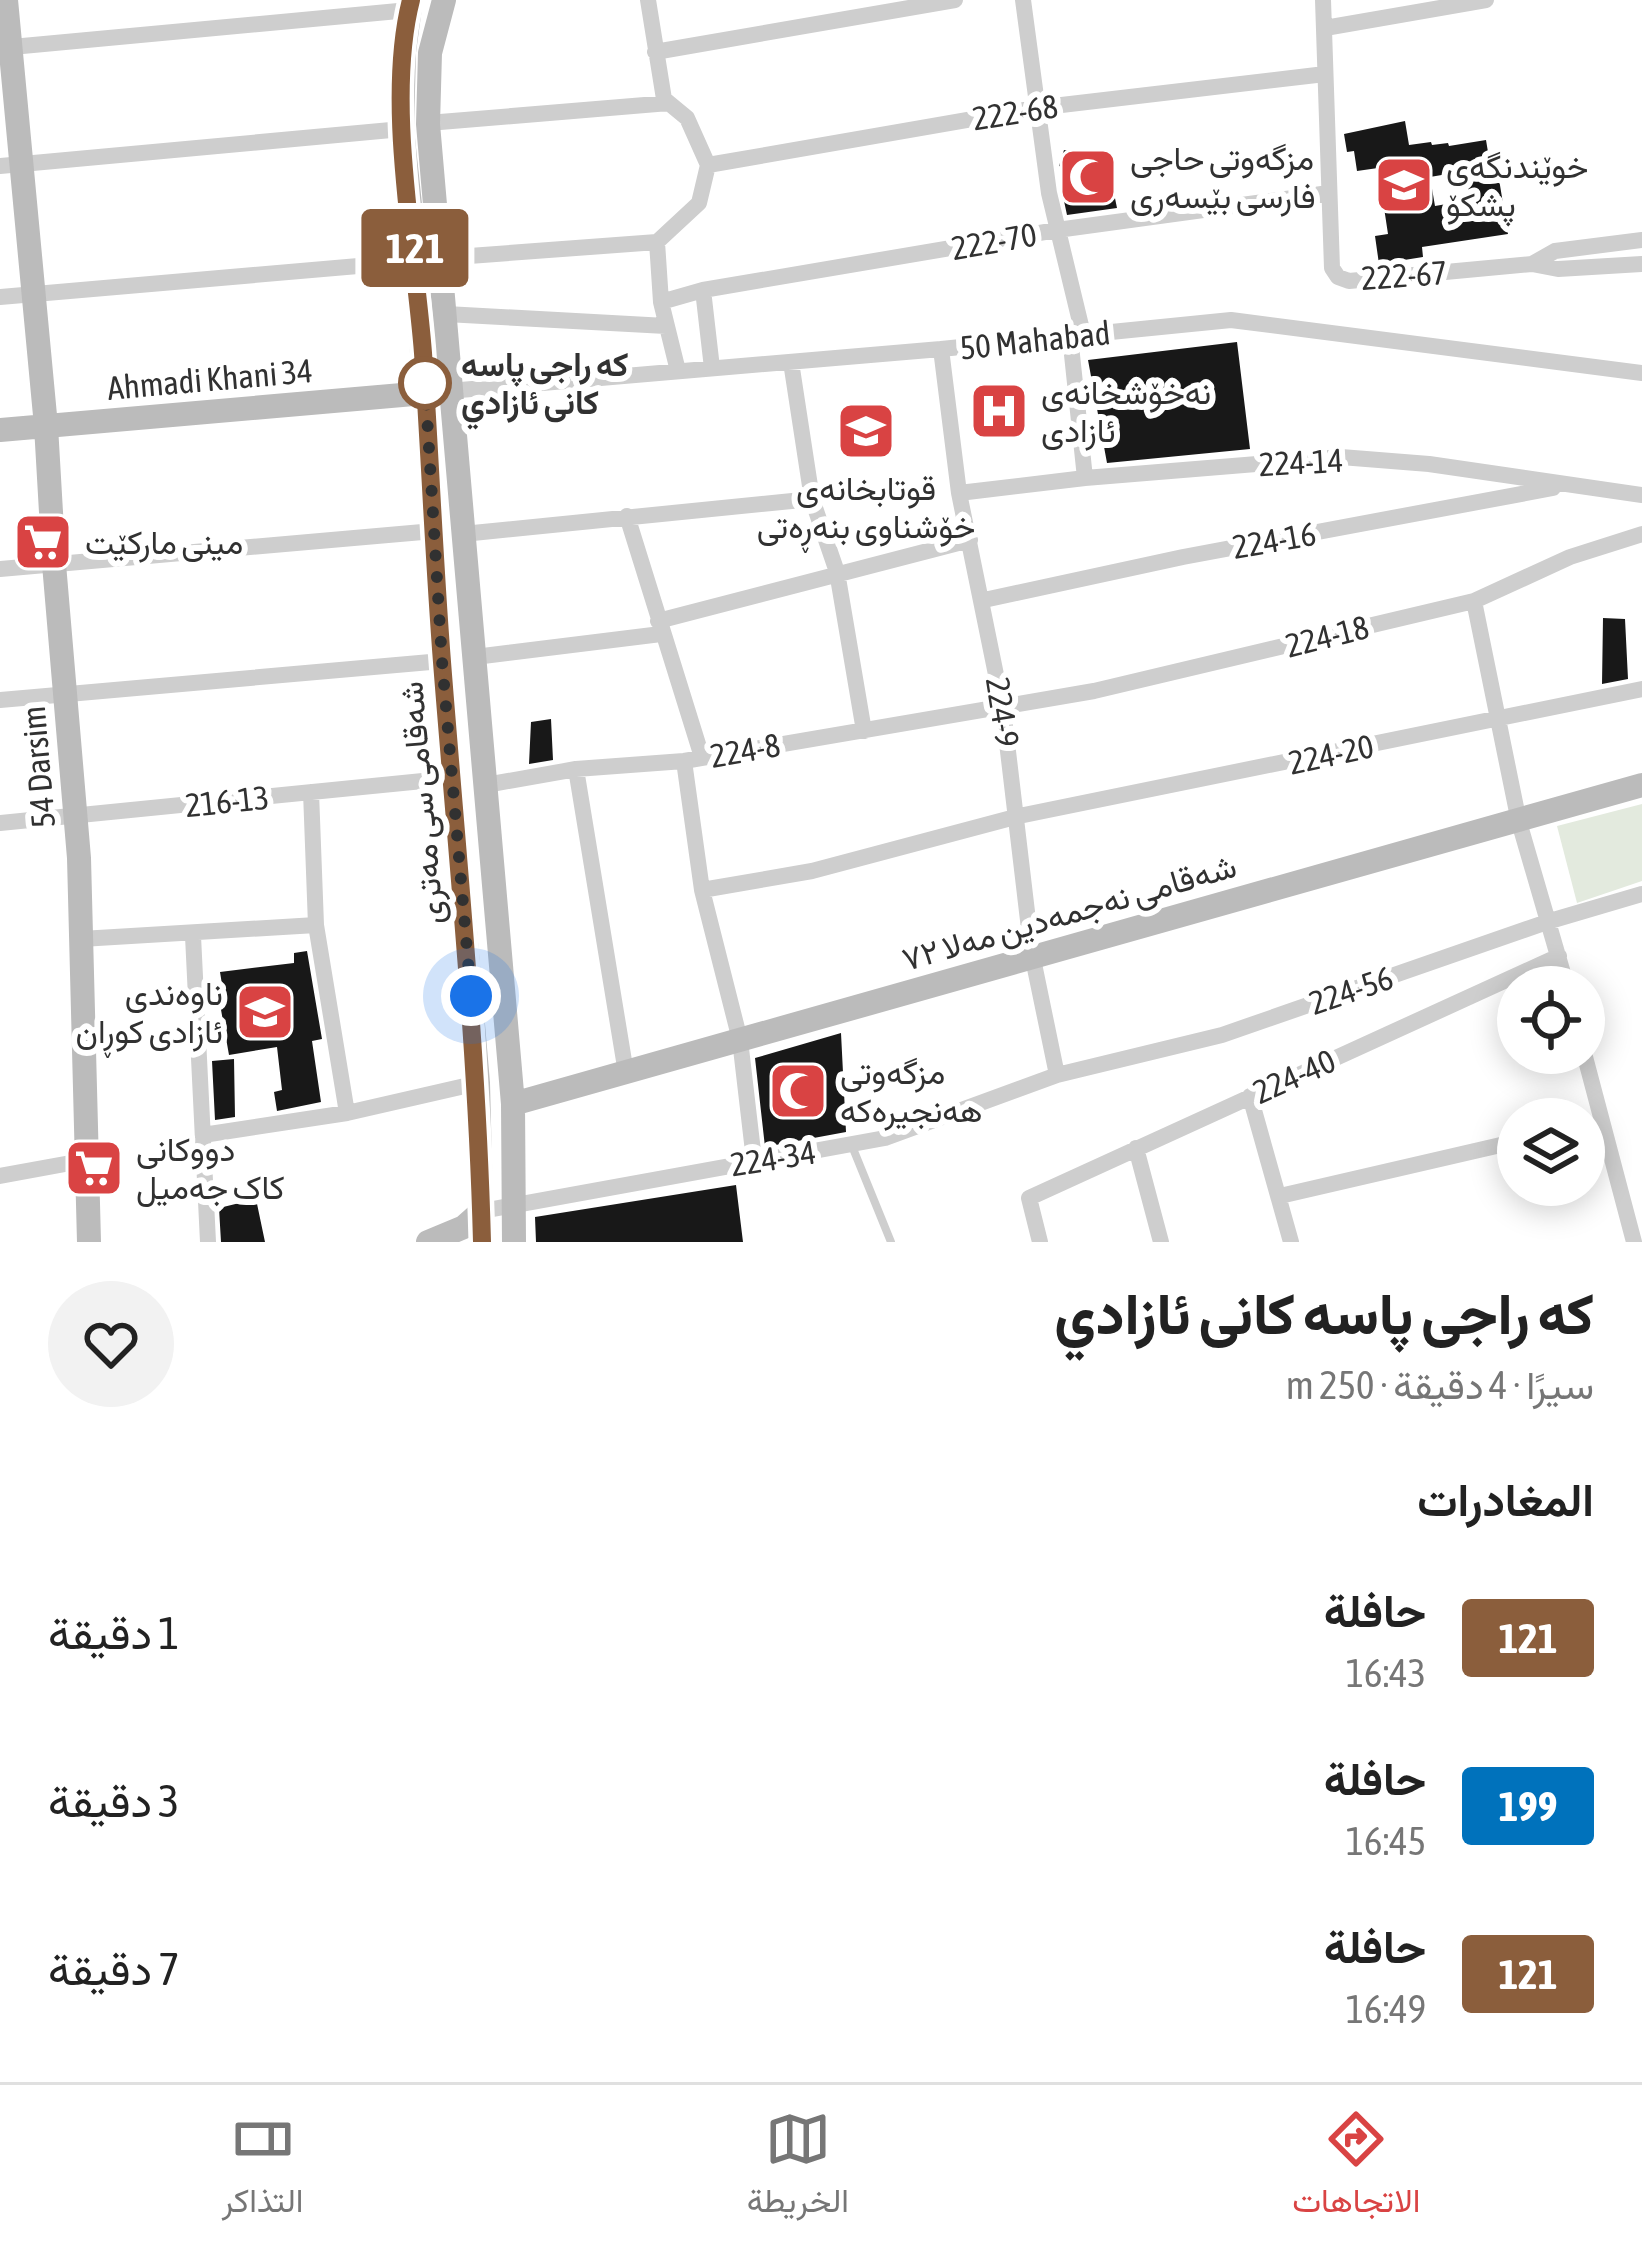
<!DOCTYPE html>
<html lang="ar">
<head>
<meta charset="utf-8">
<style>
	body { margin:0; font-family:"Asap Condensed",Vazirmatn,sans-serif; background:#f2f2f2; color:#222; direction:rtl; height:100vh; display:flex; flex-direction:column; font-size:45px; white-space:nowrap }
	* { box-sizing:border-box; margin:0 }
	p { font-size:39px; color:#767676 }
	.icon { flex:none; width:66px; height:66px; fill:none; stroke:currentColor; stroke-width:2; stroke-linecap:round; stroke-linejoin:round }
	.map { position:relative; height:1242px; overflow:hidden; direction:ltr }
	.side { display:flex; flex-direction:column; background:#fff; flex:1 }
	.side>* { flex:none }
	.badge { padding:0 24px; border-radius:9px; font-size:42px; line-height:78px }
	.buttons { position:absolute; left:1497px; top:966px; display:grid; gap:24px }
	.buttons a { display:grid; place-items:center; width:108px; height:108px; border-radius:50%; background:#fff; box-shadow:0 6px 30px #0003; font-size:60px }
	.you { position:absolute; width:60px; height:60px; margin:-30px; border:9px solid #fff; border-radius:50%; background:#1a73e8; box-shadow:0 0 0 18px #1a73e833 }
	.map>.badge { position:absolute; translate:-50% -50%; box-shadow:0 0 0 6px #fff }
	h2 { padding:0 48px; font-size:45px; line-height:108px }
	.round { display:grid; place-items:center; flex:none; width:126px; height:126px; border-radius:63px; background:#f2f2f2 }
	.overview { display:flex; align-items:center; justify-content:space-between; height:204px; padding:0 48px }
	h1 { font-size:57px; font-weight:800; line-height:90px }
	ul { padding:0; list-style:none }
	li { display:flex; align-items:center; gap:36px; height:168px; padding:0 48px }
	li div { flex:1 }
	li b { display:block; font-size:45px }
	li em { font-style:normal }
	li .badge { min-width:132px; font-weight:700; text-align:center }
	.tabs { display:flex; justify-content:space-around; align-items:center; height:168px; border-top:3px solid #e0e0e0; background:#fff; font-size:33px; color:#767676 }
	.tabs a { display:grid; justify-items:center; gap:6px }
	.tabs .on { color:#d94343 }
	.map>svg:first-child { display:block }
	.green { fill:#e3eade }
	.building { fill:#181818; fill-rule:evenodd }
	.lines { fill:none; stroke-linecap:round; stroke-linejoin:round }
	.lane { stroke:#cecece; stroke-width:8 }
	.street { stroke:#cecece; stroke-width:16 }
	.secondary { stroke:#bbb; stroke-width:24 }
	.line-casing { stroke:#fff; stroke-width:27 }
	.line { stroke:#8b5e3c; stroke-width:18 }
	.walk { stroke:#313131; stroke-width:12; stroke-dasharray:0 21.6 }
	.stop-dot { fill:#fff; stroke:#8b5e3c; stroke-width:6 }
	.labels { text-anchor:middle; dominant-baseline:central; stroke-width:12; stroke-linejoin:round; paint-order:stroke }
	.street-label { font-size:33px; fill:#313131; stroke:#fff }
	.poi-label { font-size:33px; fill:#313131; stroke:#fff; text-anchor:start }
	.stop-label { font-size:33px; font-weight:bold; fill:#313131; stroke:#fff; text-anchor:start }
</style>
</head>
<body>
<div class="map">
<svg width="1642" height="1242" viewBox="0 0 1642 1242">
	<rect width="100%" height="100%" fill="#fff"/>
	<path class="green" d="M1642 804V881L1577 903 1557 826Z"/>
	<path class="building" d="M1405 121 1409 145 1431 142 1432 145 1448 143 1449 146 1486 140 1489 158 1498 173 1508 234 1422 247 1423 257 1379 264 1375 236 1388 234 1378 168 1357 171 1354 151 1347 152 1344 134ZM1465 171 1470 200 1435 206 1430 177Z
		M1064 150 1107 159 1117 208 1067 215 1061 187 1067 168 1059 166Z
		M1237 342 1250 449 1107 463 1088 360Z
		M1603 618 1625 619 1628 679 1602 684Z
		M551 719 553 760 529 764 531 722Z
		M307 951 322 1039 312 1041 321 1102 277 1111 274 1092 282 1090 277 1047 229 1055 220 1004 225 1003 220 972 294 963V953Z
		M841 1033 846 1132 765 1147 755 1058Z
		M234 1059 235 1117 215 1120 212 1061Z
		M736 1185 743 1242H536L535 1217Z
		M256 1199 265 1242H221L219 1208Z"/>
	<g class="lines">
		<path class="lane" d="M852 1146 891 1242"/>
		<path class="street" d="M648 0 664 99 687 118 708 165 699 203 657 242
			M1023 0 1049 193 1083 334
			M1323 0 1332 268 1338 277 1349 281 1532 264 1558 269 1642 264
			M1325 28 1486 0
			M1 48 409 10
			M655 52 955 0
			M428 123 669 103
			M708 165 1036 108 1325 74
			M0 166 402 129
			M657 242 661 302 678 371
			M442 258 657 242
			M1532 264 1555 251 1642 240
			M703 290 712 368
			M0 297 416 261
			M661 302 703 290 1057 230 1329 193
			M446 314 666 326
			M1070 336 1085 478
			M941 349 959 493 1003 709 1032 954 1057 1075
			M791 362 812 499 837 572 864 731
			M425 393 941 349 1231 320 1642 373
			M959 493 1085 478 1341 457 1429 464 1642 495
			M627 516 702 757
			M463 534 812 499
			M0 569 434 531
			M984 600 1183 557 1553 488
			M1474 601 1519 822 1567 987
			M658 621 970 540
			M475 657 661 634
			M0 700 442 661
			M684 761 702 890 740 1040 754 1160
			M576 769 626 1073
			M486 785 576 769 684 761 1094 691 1474 601 1570 557 1642 534
			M311 792 316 925 347 1113
			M0 823 453 778
			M702 890 812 871 1019 816 1642 689
			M193 936 208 1242
			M81 939 316 925
			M1584 1053 1634 1242
			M1250 1096 1291 1242
			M203 1135 347 1113 478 1083
			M1136 1148 1161 1242
			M0 1176 87 1160
			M1280 1196 1518 1141
			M482 1211 885 1138 1057 1075 1222 1035 1550 921 1642 894
			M1040 1242 1029 1198 1559 956"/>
		<path class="secondary" d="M6 0 46 426 54 564 79 858 89 1242
			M411 0 404 52 402 129 416 261 442 661 478 1083 482 1242
			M444 0 430 53 428 124 513 1104 514 1242
			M0 430 425 393
			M513 1104 1642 785
			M428 1242 464 1227 482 1211"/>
	</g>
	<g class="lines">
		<g class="line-casing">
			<path id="line" d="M411 0C385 101 415 248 423 353 430 456 434 559 442 662 457 855 477 1048 482 1242"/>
		</g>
		<use href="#line" class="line"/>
		<path class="walk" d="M425 383 442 661 471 996"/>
	</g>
	<defs>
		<g id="mosque-square" transform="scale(3)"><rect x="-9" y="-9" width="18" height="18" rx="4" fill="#d94343" stroke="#fff"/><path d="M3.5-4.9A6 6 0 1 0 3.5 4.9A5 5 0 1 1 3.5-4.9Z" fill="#fff"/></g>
		<g id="school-square" transform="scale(3)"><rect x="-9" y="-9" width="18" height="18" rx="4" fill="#d94343" stroke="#fff"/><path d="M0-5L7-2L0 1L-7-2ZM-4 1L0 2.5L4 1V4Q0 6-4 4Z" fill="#fff"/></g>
		<g id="hospital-square" transform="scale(3)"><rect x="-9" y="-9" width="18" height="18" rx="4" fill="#d94343" stroke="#fff"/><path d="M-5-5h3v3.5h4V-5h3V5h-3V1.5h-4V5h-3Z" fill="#fff"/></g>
		<g id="supermarket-square" transform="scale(3)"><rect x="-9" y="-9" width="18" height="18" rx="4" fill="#d94343" stroke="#fff"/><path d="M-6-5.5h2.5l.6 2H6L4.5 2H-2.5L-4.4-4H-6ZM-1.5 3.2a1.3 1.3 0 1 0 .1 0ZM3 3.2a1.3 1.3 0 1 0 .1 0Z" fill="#fff"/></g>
	</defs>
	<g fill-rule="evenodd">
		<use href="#mosque-square" x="1088" y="177"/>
		<use href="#school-square" x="1404" y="185"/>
		<use href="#hospital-square" x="999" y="411"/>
		<use href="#school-square" x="866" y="431"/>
		<use href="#supermarket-square" x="43" y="542"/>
		<use href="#school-square" x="265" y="1012"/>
		<use href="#mosque-square" x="798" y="1091"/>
		<use href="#supermarket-square" x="94" y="1168"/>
	</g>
	<circle class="stop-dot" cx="425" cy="383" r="24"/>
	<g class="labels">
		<g class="street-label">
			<text transform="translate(1015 112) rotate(-9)">222-68</text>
			<text transform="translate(994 241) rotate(-10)">222-70</text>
			<text transform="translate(1404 275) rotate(-4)">222-67</text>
			<text transform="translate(1035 340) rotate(-6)">50 Mahabad</text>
			<text transform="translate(210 379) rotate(-5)">Ahmadi Khani 34</text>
			<text transform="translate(1301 462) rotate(-3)">224-14</text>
			<text transform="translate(1274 540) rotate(-10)">224-16</text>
			<text transform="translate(1327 636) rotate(-14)">224-18</text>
			<text transform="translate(1003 712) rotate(81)">224-9</text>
			<text transform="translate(745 750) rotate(-10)">224-8</text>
			<text transform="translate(1331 754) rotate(-12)">224-20</text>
			<text transform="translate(38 767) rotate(-95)">54 Darsim</text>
			<text transform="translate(227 801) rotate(-6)">216-13</text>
			<text transform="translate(421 803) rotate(-95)">شەقامی سی مەتری</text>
			<text transform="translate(1069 912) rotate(-16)">شەقامی نەجمەدین مەلا ٧٢</text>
			<text transform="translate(1351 990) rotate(-19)">224-56</text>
			<text transform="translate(1294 1076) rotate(-24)">224-40</text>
			<text transform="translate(773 1158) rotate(-9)">224-34</text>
		</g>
		<g class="poi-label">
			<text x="1130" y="158">مزگەوتی حاجی<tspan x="1130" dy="38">فارسی بێسەری</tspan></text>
			<text x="1446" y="166">خوێندنگەی<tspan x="1446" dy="38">پشکۆ</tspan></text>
			<text x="1041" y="392">نەخۆشخانەی<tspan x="1041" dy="38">ئازادی</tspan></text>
			<text x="866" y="488" text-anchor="middle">قوتابخانەی<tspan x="866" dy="38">خۆشناوی بنەڕەتی</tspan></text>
			<text x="85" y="542">مینی ماركێت</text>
			<text x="223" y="993" text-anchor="end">ناوەندی<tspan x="223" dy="38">ئازادی کوڕان</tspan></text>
			<text x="840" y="1072">مزگەوتی<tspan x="840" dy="38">ھەنجیرەکە</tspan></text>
			<text x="136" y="1149">دووکانی<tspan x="136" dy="38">کاک جەمیل</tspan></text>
		</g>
		<g class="stop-label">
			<text x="461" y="364">كه راجى پاسه<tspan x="461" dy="38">كانى ئازادي</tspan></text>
		</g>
	</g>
</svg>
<div class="buttons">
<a><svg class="icon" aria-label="locate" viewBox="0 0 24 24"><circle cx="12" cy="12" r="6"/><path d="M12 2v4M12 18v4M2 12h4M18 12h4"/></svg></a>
<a><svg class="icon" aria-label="layers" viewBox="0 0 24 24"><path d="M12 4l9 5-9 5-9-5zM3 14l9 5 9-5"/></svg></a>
</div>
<div class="you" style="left:471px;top:996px"></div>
<b class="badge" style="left:415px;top:248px;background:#8b5e3c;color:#fff">121</b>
</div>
<section class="side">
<div class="overview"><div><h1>كه راجى پاسه كانى ئازادي</h1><p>سيرًا · 4 دقيقة · 250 m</p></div><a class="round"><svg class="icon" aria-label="heart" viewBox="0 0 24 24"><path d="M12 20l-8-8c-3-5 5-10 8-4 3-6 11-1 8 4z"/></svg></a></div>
<h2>المغادرات</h2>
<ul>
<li><span class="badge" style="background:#8b5e3c;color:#fff">121</span><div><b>حافلة</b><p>16:43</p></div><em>1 دقيقة</em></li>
<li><span class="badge" style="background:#0072bc;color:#fff">199</span><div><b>حافلة</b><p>16:45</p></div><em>3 دقيقة</em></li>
<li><span class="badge" style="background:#8b5e3c;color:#fff">121</span><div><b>حافلة</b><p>16:49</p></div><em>7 دقيقة</em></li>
</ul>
</section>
<nav class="tabs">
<a class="on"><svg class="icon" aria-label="directions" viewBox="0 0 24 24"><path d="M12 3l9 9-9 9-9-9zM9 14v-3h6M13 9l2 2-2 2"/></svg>الاتجاهات</a>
<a><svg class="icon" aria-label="map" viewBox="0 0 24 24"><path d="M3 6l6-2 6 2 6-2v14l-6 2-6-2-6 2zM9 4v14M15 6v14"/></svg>الخريطة</a>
<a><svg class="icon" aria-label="tickets" viewBox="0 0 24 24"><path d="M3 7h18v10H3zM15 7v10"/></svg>التذاكر</a>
</nav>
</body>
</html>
